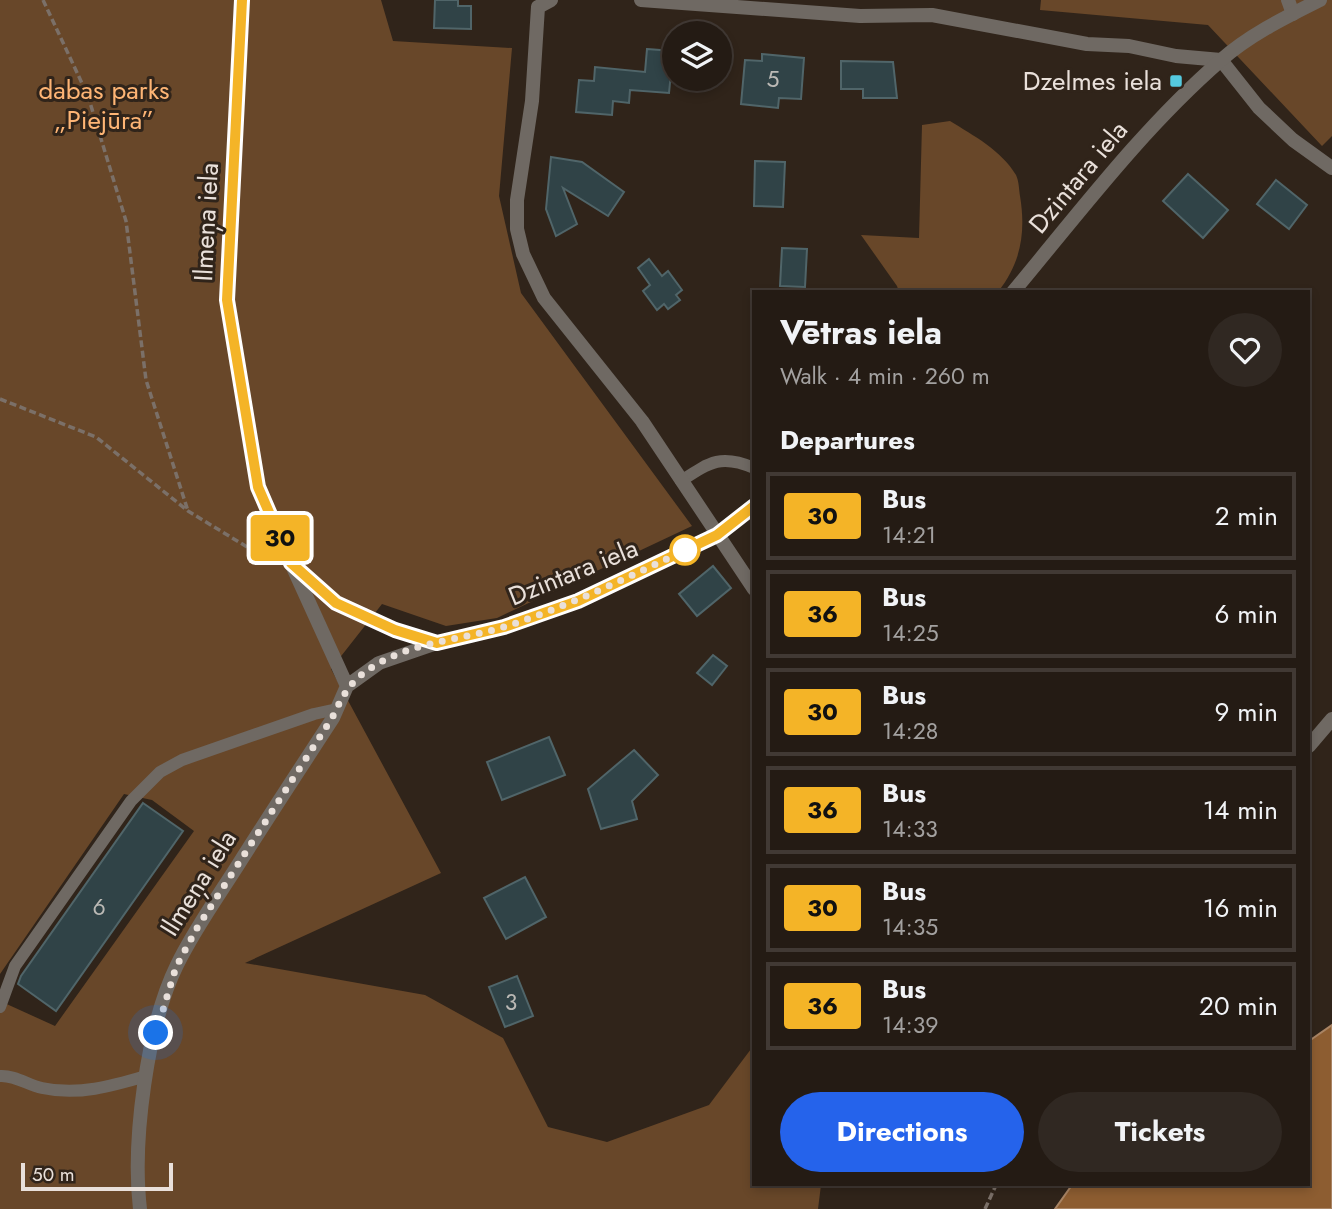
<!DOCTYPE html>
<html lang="en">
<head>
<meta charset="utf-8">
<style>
	body { margin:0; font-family:Jost,sans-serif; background:#302822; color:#f1f3f6; height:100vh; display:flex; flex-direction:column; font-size:26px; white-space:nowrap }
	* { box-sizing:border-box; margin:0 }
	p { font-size:23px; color:#a3a1a0 }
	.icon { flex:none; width:38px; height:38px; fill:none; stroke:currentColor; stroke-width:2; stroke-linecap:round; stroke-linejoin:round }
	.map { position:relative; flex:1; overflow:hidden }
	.side { position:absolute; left:752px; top:290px; width:558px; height:896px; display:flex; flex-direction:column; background:#241b14; border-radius:0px; box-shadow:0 4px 10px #0003,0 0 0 2px #413934 }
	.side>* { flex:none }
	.badge { padding:0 14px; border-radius:5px; font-size:24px; line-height:46px }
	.buttons { position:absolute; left:662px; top:21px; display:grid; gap:14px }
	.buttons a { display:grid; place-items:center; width:70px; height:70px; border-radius:50%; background:#241b14; box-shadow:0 4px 10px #0003,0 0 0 2px #413934; font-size:35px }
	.scale { position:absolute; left:21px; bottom:18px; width:152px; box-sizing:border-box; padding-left:7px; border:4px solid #e9e0da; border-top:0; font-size:19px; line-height:24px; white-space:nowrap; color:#e9e0da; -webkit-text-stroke:5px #30241a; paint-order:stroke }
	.you { position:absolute; width:35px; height:35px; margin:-18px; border:5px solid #fff; border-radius:50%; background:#1a73e8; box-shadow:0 0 0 10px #1a73e833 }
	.map>.badge { position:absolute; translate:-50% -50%; box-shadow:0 0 0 4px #fff }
	h2 { padding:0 28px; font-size:26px; line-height:63px }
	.round { display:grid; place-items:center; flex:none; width:74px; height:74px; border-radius:37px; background:#302822 }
	.headline { display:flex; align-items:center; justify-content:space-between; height:119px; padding:0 28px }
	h1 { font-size:33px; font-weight:700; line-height:52px }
	.cta { display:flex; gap:14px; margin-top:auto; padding:14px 28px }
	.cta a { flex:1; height:80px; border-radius:42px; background:#2563eb; color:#fff; font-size:28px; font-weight:700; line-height:80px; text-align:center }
	.cta a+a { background:#302822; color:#f1f3f6 }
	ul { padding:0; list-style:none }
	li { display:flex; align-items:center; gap:21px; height:88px; margin:0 14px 10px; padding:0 14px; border:4px solid #413934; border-radius:0px }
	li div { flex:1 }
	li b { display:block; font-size:26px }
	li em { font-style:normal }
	li .badge { min-width:77px; font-weight:700; text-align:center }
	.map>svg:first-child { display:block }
	.green { fill:#684729 }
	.water { fill:#8d5d31; stroke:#a98464; stroke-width:2 }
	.building { fill:#304347; stroke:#506569; stroke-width:2 }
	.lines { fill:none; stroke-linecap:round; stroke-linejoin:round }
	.path { stroke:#7b7068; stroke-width:3.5; stroke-dasharray:7 3.5; stroke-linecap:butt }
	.service { stroke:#6f6963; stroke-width:12 }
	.minor { stroke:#6f6963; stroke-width:14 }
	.tertiary { stroke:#6f6963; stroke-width:14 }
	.line-casing { stroke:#fff; stroke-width:16 }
	.line { stroke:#f4b427; stroke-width:10 }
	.walk { stroke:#e9e0da; stroke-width:7; stroke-dasharray:0 12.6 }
	.poi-dot { fill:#55cadf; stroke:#30241a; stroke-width:2.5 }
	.stop-dot { fill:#fff; stroke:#f4b427; stroke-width:3.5 }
	.labels { text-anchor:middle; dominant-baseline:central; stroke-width:6; stroke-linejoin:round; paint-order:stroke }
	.number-label { font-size:23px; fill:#bbb9b5 }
	.poi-label { font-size:26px; fill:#e9e0da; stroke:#30241a; text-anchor:end }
	.park-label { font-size:26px; fill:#feb575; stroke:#30241a }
	.street-label { font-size:26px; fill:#e9e0da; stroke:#30241a }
</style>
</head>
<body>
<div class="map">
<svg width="1332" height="1209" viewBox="0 0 1332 1209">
	<rect width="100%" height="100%" fill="#30241a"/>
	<path class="green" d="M0 0H381L393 41 512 48 499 196 521 293 692 526 497 618 446 626 382 604 331 669 441 873 245 963 425 995 503 1038 548 1127 607 1142 709 1105 754 1045V1185H821L818 1209H0V1001L55 1026 194 831 152 800 124 794 0 974Z
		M1041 0H1332V136L1322 146 1208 25 1040 10Z
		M950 121C974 136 1001 150 1016 175 1019 181 1019 190 1020 196 1026 232 1021 263 998 292H899L897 286 861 235 919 238 922 125Z"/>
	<path class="water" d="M1332 1025V1209H1055L1072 1185H1309V1041Z"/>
	<path class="building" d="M435 0H458V6H471V29L434 28Z
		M647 49 673 51 669 93 630 90 629 103 613 101 612 115 576 112 579 80 594 81 595 67 645 72Z
		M762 54 804 58 801 99 779 98 778 108 741 104 745 60 762 61Z
		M841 61 893 62 897 98H863V89H841Z
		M551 157 582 162 624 192 608 216 563 188 577 224 556 236 546 209Z
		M755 161 785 162 783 207 754 206Z
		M1188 174 1228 210 1203 238 1163 201Z
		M1276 180 1307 205 1289 229 1257 204Z
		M782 248 807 249 805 287 780 286Z
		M649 259 662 276 668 271 682 290 676 295 680 300 668 309 664 304 657 310 643 291 650 285 638 268Z
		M713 566 731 588 697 616 679 594Z
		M713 655 727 666 712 685 697 673Z
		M549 737 565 775 502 800 487 762Z
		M634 750 658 775 632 801 637 819 601 829 588 789Z
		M143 803 183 831 56 1011 18 984 21 976Z
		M525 877 546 917 506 939 484 898Z
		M517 976 533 1016 505 1027 489 987Z"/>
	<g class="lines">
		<path class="path" d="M43 0 88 96 126 221 146 380 188 511
			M0 399 96 437 188 511 275 564
			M985 1209 996 1185"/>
		<path class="service" d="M681 481C710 462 721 454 754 468
			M0 1007 15 966 131 801 160 772 182 760 314 714 337 709
			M0 1076C15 1075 28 1085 42 1088 78 1096 112 1086 146 1076"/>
		<path class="minor" d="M551 0 538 7 532 101 517 200V229L523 254 544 298 642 421 754 589
			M641 0 860 16 932 15 1087 44 1129 46 1176 56 1221 60 1259 108 1293 140 1332 168
			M1288 0 1293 14
			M291 563 347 686
			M1309 746 1332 719
			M140 1209C132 1141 147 1026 177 965 194 930 217 898 238 865 269 816 301 767 333 718L347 686 379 663 437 643"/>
		<path class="tertiary" d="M242 0 227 300 258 487 291 563 336 603 395 630 437 643 504 627 578 601 717 535 754 506
			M1013 292C1079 213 1142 129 1220 61 1249 35 1286 17 1320 0"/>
	</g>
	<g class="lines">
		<g class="line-casing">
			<path id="line" d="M242 0 227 300 258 487 291 563 336 603 395 630 437 643 504 627 578 601 717 535 754 506"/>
		</g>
		<use href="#line" class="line"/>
		<path class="walk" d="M156 1033 176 967 197 928 332 718C345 691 352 678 379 663 418 641 466 639 507 626 572 605 633 575 694 546L685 550"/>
	</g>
	<rect class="poi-dot" x="1169" y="74" width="14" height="14" rx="3.5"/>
	<circle class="stop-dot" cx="685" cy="550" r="14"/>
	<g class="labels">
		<g class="number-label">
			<text x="773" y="79">5</text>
			<text x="99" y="907">6</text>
			<text x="511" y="1002">3</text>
		</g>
		<g class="poi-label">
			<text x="1162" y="81">Dzelmes iela</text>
		</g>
		<g class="park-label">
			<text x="104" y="90">dabas parks<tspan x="104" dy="30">„Piejūra”</tspan></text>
		</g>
		<g class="street-label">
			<text transform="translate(1078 177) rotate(-50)">Dzintara iela</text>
			<text transform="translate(206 222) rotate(-87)">Ilmeņa iela</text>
			<text transform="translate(573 572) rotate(-22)">Dzintara iela</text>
			<text transform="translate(198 883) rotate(-58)">Ilmeņa iela</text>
		</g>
	</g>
</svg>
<div class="buttons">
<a><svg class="icon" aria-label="layers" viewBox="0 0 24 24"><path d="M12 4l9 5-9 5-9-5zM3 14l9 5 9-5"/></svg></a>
</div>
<div class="scale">50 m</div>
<div class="you" style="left:156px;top:1033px"></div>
<b class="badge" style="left:280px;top:538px;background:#f4b427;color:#111">30</b>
<section class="side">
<div class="headline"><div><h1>Vētras iela</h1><p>Walk · 4 min · 260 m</p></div><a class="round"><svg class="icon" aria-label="heart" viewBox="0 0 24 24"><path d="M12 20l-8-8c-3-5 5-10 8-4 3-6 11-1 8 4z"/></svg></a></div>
<h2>Departures</h2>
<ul>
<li><span class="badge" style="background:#f4b427;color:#111">30</span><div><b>Bus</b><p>14:21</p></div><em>2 min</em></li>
<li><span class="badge" style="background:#f4b427;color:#111">36</span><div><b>Bus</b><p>14:25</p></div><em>6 min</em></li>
<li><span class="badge" style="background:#f4b427;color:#111">30</span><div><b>Bus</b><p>14:28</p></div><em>9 min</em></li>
<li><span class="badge" style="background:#f4b427;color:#111">36</span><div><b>Bus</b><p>14:33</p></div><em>14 min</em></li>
<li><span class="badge" style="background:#f4b427;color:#111">30</span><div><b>Bus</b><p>14:35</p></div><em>16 min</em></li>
<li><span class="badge" style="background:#f4b427;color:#111">36</span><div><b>Bus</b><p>14:39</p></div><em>20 min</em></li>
</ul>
<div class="cta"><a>Directions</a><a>Tickets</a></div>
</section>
</div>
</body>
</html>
